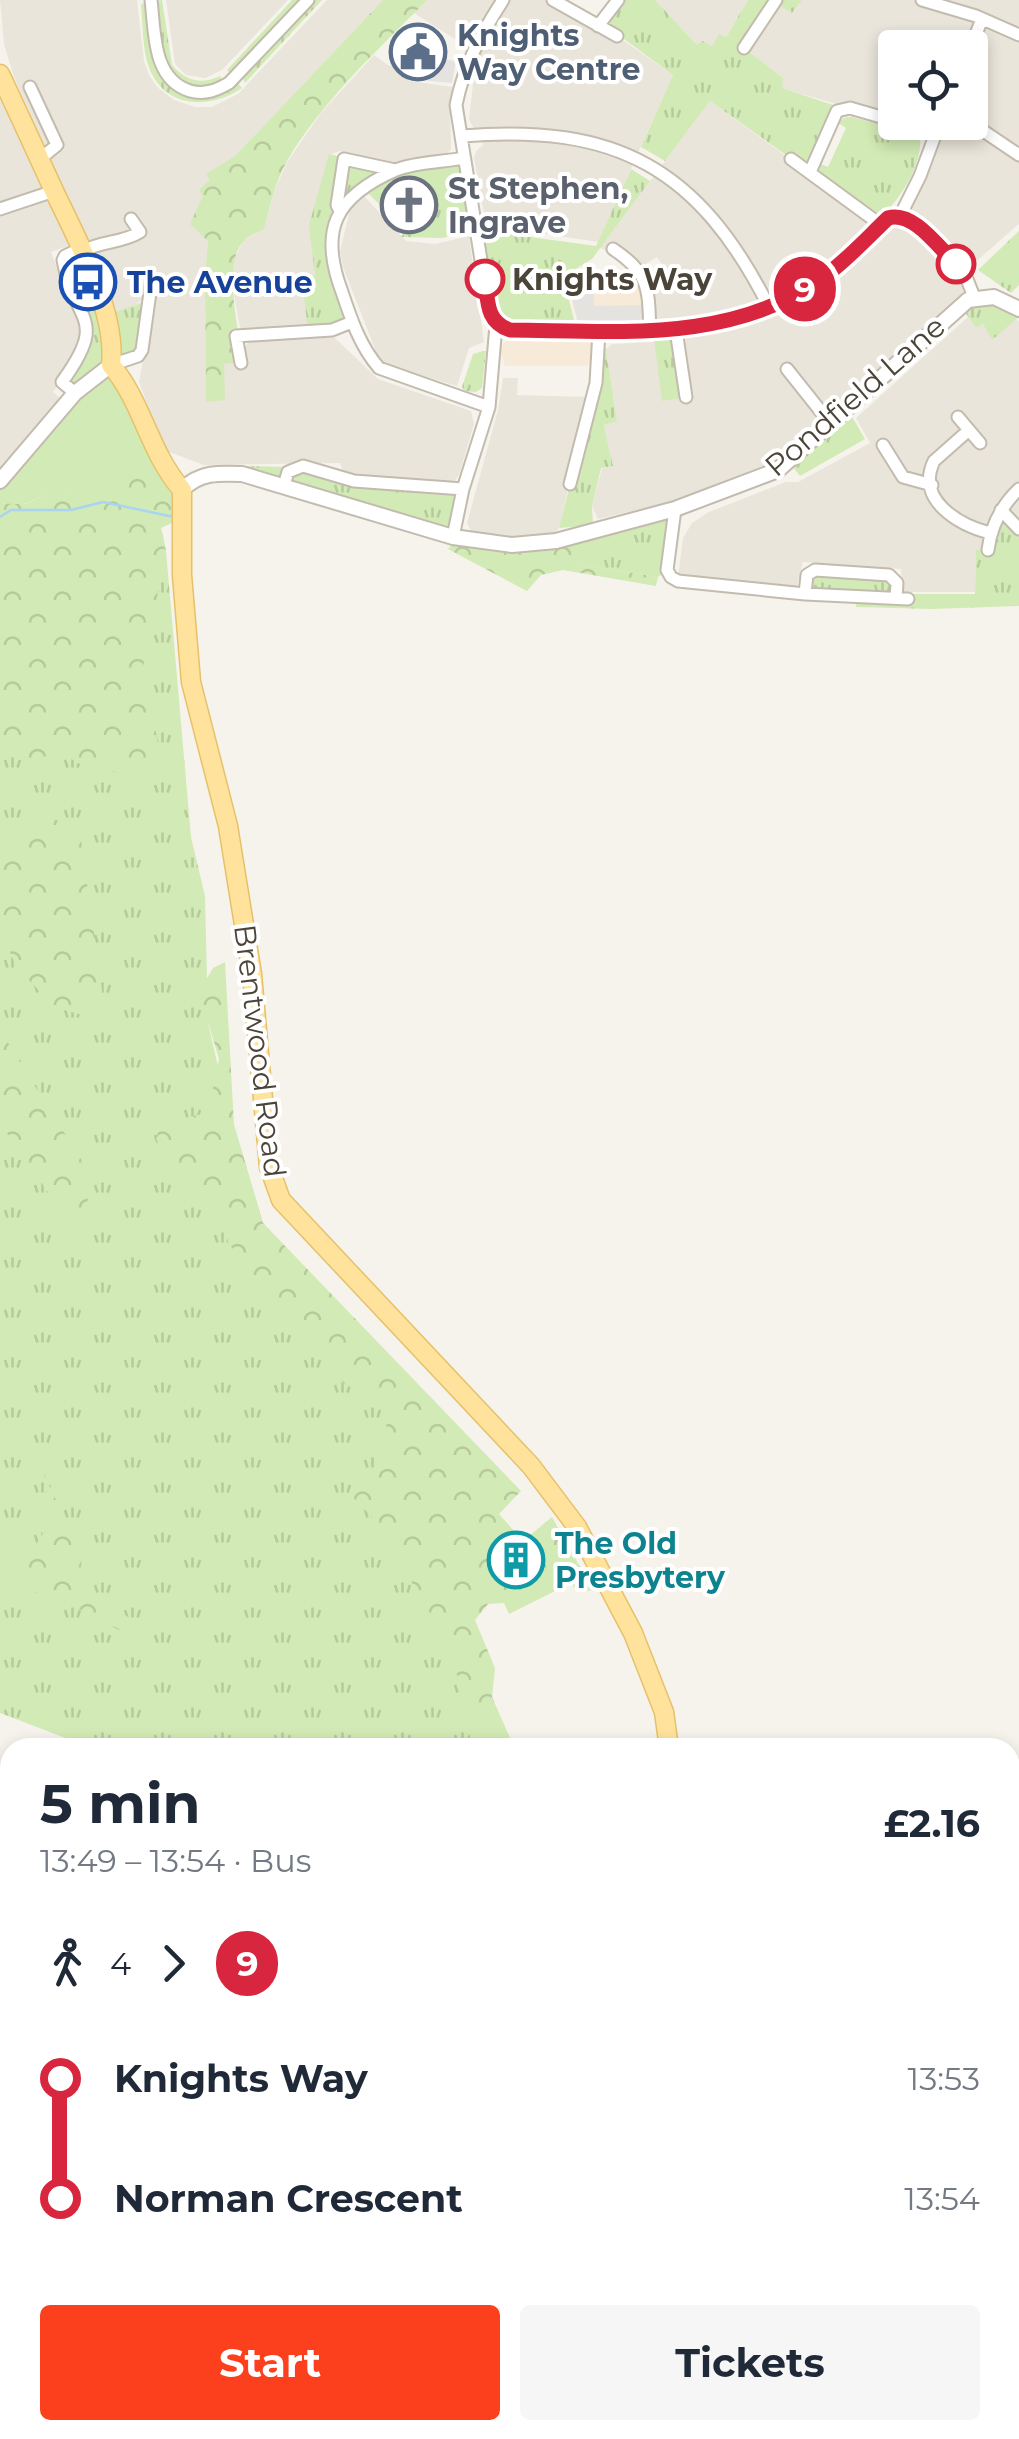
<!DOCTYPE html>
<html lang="en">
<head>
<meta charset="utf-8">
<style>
	body { margin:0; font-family:Montserrat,sans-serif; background:#f6f6f7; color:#1f2937; height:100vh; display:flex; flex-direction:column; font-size:38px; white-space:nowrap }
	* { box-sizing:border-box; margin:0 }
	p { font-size:32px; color:#747a83 }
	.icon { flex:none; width:55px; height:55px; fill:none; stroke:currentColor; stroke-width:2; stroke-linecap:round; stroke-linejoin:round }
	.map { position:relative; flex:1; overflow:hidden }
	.sheet { position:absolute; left:0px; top:1738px; width:1020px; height:702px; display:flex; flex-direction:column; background:#fff; border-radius:30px 30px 0 0; box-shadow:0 5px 15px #0003 }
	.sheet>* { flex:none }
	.badge { padding:0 20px; border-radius:32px; font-size:35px; line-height:65px }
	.controls { position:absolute; left:878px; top:30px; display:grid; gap:20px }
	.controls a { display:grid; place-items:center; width:110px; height:110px; border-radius:10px; background:#fff; box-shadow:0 5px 15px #0003; font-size:50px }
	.map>.badge { position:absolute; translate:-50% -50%; box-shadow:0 0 0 5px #fff }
	.legs { display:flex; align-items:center; gap:15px; height:110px; padding:0 40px; font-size:32px }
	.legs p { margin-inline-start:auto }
	.head { display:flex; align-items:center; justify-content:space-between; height:170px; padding:0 40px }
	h1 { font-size:55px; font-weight:700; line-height:75px }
	.cta { display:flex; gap:20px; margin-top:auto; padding:20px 40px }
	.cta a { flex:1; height:115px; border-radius:10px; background:#fc3f1d; color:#fff; font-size:40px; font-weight:700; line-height:115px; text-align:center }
	.cta a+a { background:#f6f6f7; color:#1f2937 }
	ul { padding:0 40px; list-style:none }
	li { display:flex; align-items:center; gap:35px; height:120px; font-size:38px }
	li i { display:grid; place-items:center; width:15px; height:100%; margin:0 12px; background:currentColor }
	li i::after { content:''; width:25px; height:25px; margin:-12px; border:8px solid; border-radius:50%; background:#fff }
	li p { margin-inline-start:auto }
	li:first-child i { background:linear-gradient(#0000 50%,currentColor 0) }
	li:last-child i { background:linear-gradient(currentColor 50%,#0000 0) }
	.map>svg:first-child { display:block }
	.residential { fill:#eae5da }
	.commercial { fill:#f7ead8 }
	.grass { fill:url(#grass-tufts) }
	.forest { fill:url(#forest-crowns) }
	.park { fill:#d2eab5 }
	.parking { fill:#e5e3e0 }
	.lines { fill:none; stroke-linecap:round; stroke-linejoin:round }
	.stream { stroke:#a9d4f2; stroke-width:2.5 }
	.minor-casing { stroke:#c2bbae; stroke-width:15 }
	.tertiary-casing { stroke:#c2bbae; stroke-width:18 }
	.primary-casing { stroke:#e6c16a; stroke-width:21 }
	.minor { stroke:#fff; stroke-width:11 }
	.tertiary { stroke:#fff; stroke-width:14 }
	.primary { stroke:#ffe39c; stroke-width:18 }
	.line-1-casing { stroke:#fff; stroke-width:22 }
	.line-1 { stroke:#d7263d; stroke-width:15 }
	.stop-1-dot { fill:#fff; stroke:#d7263d; stroke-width:5 }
	.labels { text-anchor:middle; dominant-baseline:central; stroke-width:8; stroke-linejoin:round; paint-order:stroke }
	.service-label { font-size:30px; font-weight:bold; fill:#4e5e75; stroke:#fff; text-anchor:start }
	.worship-label { font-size:30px; font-weight:bold; fill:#5b616d; stroke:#fff; text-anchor:start }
	.stop-label { font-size:30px; font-weight:bold; fill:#4b4439; stroke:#fff; text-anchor:start }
	.transit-label { font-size:30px; font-weight:bold; fill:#164399; stroke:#fff; text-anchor:start }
	.street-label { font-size:30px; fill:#4b4439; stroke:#fff }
	.culture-label { font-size:30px; font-weight:bold; fill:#0d838f; stroke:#fff; text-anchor:start }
</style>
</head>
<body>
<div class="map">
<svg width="1019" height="2439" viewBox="0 0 1019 2439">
	<defs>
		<pattern id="grass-tufts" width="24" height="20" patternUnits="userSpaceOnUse" patternTransform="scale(2.5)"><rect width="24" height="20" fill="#d2eab5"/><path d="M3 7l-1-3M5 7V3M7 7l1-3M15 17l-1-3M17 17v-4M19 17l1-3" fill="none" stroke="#b6ca9c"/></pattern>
		<pattern id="forest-crowns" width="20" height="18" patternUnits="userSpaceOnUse" patternTransform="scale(2.5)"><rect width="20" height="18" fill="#d2eab5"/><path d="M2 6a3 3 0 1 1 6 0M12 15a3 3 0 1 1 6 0" fill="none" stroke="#b6ca9c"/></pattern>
	</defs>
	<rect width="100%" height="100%" fill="#f6f3ec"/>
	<path class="residential" d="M0 0H137L144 61 149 75 157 87 174 100 195 107H212L238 94 327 0H383L235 156 207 174 211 180 203 195 204 234 208 241 205 276 206 402 224 364 245 363V346L253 339 334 337 378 379 471 411 474 424 459 475 453 483 345 477 340 463 204 465 164 450 139 382 154 298 143 299 116 320 93 255 14 77 4 44Z
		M166 0H288L222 70 205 78 186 75 175 64Z
		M427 0H553L617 36 673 75 598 242 486 225 474 158 476 151 483 145 481 131 473 127 469 119 473 84 483 57 414 13Z
		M655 0H748L725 38 712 46H698Z
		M802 0H1019V224L957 278 964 288 961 298 795 448 767 470 680 500 598 519 592 506 602 468 613 466 604 424 617 420 606 349 612 344 654 342 653 284 671 277 657 257 642 266 600 248 710 101 881 225 895 216 936 134 900 123 970 122V48H895V121L781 88 783 78 744 48 775 2 792 13Z
		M374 55 388 65 410 70 409 81 453 87 450 104 451 149 447 154 396 164 340 151 329 155 315 277 303 278 308 329 241 333 231 279 233 262 243 241 264 228 274 192 287 162 321 113Z
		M0 91 70 245 51 252 83 333 74 361 53 392 60 398 0 473Z
		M364 196 406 241 435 244 469 236 484 342 469 348 457 386 385 364 377 354 343 267 340 251 350 210Z
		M968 317 976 328 983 324 992 339 1016 319 1019 322V529L988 550 976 551 975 592H903L901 569 803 562 796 589 678 577 683 538 692 523 709 512 786 482H798L870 443 856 418Z
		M503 378H518L517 395 588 397 560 526 556 532 538 538 521 540 472 533 467 523 498 410Z
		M1010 1927 1019 1933V2439H901L875 2430H1010Z
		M480 2430H680L679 2439H480Z
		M704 2430H816L812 2439H704Z"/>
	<path class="commercial" d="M593 280H627L643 285 646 299 641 323H598L593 345 595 353 587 366H505L500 348 506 341H581L568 283Z"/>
	<path class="grass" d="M162 0 172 65C186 81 201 85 220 76L223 82C199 93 172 84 163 58 157 42 158 19 155 1Z
		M292 0H301L231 74 227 70Z
		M315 0H322L245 83 242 77Z
		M623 0H655L697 45 703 41 712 46 719 34 726 37 748 0H802L792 13 775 3 744 48 783 78 782 88 842 108 810 172 710 101 665 161 641 147 673 75 609 28 607 19Z
		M146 3C148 24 148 48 156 67 170 102 212 105 237 82L242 88C210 110 164 109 149 67 142 48 143 24 141 4Z
		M851 117 916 133 920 137C923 164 901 198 882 216L825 178 819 169 821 164 828 167 846 128 838 123 844 118Z
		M329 154 396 170 464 158 478 230 596 246 631 169 650 181 592 259 563 277 577 331 496 325 477 230 442 238 401 237 437 194 419 177 404 181 379 204 364 189 354 197 331 237 352 322 308 331 302 278 315 276 309 225Z
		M1019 231V285L1011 293 978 270Z
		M82 248 104 316 149 300 142 350 75 393 62 382 87 343 63 260Z
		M974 297 1019 309V317L992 340 983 324 976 328 960 305Z
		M677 336 686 397 662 401 654 338Z
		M606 349 617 421 604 425 613 466 601 468 592 506 593 525 559 528 596 383 599 350Z
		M483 351H486L482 388 476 392 465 391 462 387 473 354Z
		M847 408 865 439 800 476 788 461Z
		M241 466 294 467 340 478 463 489 453 537 242 474Z
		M675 509 667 570 658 577 574 564 595 532Z
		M1001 510 1019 529V606L931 609 856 607V597L805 594 807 575H889L896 598 909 594H975L976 550H988Z
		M158 514 166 551 191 837 205 896 208 1023 223 1088 263 1223 408 1393 391 1507 514 1747H89L0 1713V516Z"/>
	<path class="forest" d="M383 0H427C378 50 322 101 287 161 275 182 270 206 264 229 258 232 248 236 243 242 221 267 241 329 241 363L224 364 225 400 206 402 205 276 208 241 190 224 203 196 199 190 210 180 206 174 235 156Z
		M158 456 171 477 182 518 161 528 166 551 143 667 162 764 151 774 128 775 80 764 62 754 21 760 0 750V503L25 504 60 489 87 487Z
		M595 532 575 564 658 577 656 586 563 570 541 575 527 591 448 549 456 539 490 544Z
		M48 813 81 840 102 991 86 1016 56 1008 16 967 0 926V850L3 839Z
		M225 962 234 1125 263 1223 521 1491 499 1514 523 1541 552 1517 593 1590 578 1592 571 1583 509 1614 504 1603 488 1604 475 1620 495 1668 492 1697 514 1747H470V1735L478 1717 464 1709C459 1683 457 1655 434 1639L397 1544 352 1496 374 1473 388 1419 383 1407 345 1384 241 1261 228 1242 222 1206 194 1201 156 1139 159 1129 169 1122 202 1114 209 1108 219 1059 199 992 213 968Z
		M0 1030 94 1180 77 1234 0 1123Z
		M44 1474 82 1557 79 1584 153 1634 149 1646 63 1600 32 1591 20 1570 9 1571 3 1582 0 1580V1549L16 1547 28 1555C53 1526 50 1510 44 1474Z
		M0 2241 10 2255V2319L0 2302Z
		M10 2384V2430H480V2439H0V2388Z"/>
	<path class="park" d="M111 365 158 456 123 487 61 489 24 504 0 503V484L75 393Z"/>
	<path class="parking" d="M441 59 456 61 452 83 409 79V62L440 64Z
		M593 280 594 306 645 305 647 318 641 323 578 322 568 283Z"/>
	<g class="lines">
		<path class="stream" d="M0 517 11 510H71L103 502 174 517"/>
		<g class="minor-casing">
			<path id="minor" d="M151 0C155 32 152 79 190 91 205 95 217 90 229 83L308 0
				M553 0 617 36
				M922 0 976 16 1019 35
				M598 26 618 0
				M744 48 776 0
				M970 49 982 19
				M30 87 57 145 40 159
				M900 122 936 133
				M970 122 1019 155
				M462 136C616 123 699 168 769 307
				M464 158C443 162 415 162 396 170 334 197 319 231 342 292 351 319 360 346 379 368L489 407
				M791 159 881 225
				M810 172 837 111 850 108 895 121
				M0 209 54 191
				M340 211 337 205 344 159 395 170
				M900 216 909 220 963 269 974 297
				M900 216 920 176 940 122
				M613 249C651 274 648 290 650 331
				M83 251C101 241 123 243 140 232L131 219
				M496 325 510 330C617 331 734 344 825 276 848 260 867 238 887 218L900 216
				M676 330 686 397
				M241 363 236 336 332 330 352 322
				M111 365 138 356 142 350 152 278
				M787 369 830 423
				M75 393 62 382C110 316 74 324 63 260L65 256 82 248
				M958 417 980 443
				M969 430 934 461C915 500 959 525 990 533
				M883 445 903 477 932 485
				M570 484 596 383 599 331
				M284 485 288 472 303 466 354 481 463 489
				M675 509 667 570 671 577 678 581 805 594 908 599
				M1001 510 1019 529
				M453 537 463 489 489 407 496 325 490 316 456 105C464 65 481 34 503 0
				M988 550C991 526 1001 506 1019 489
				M805 594 807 575 815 570 889 575 897 583 896 598
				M1010 1998 1019 2002
				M1010 2143 1019 2141
				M1010 2325 1014 2316
				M1010 2428 1019 2433
				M571 2430 573 2439
				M964 2439 968 2430"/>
		</g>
		<g class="tertiary-casing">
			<path id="tertiary" d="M0 481 75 393 111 365
				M182 490C199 472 219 473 242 474L453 537 512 545 556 541 675 509 778 470 968 300 994 297 1019 309"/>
		</g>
		<g class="primary-casing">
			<path id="primary" d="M0 74C19 114 37 154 56 195 78 241 117 313 111 365 143 403 148 450 182 490V575L191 682 228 826 252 974 269 1167 281 1200 531 1466 577 1527 633 1633 664 1712 669 1748
				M694 2439V2430"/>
		</g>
		<use href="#minor" class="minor"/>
		<use href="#tertiary" class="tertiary"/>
		<use href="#primary" class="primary"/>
	</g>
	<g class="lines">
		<g class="line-1-casing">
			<path id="line-1" d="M485 279C488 302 486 322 510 330 617 331 734 344 825 276 848 259 867 238 888 218 913 210 939 248 956 264"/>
		</g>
		<use href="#line-1" class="line-1"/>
	</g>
	<defs>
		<g id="civic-ring" transform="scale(2.875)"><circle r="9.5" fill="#fff" stroke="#5c6f8a" stroke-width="1.5"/><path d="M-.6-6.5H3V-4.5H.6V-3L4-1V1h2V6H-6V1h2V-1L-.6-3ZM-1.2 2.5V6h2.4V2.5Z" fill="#5c6f8a"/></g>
		<g id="church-ring" transform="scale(2.875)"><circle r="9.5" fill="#fff" stroke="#6b7280" stroke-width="1.5"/><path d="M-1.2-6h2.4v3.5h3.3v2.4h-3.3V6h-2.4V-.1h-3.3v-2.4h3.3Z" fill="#6b7280"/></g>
		<g id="bus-ring" transform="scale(2.875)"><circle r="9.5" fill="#fff" stroke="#1a4fb4" stroke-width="1.5"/><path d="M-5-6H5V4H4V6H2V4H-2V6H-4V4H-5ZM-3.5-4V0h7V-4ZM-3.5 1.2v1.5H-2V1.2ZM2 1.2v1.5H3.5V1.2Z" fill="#1a4fb4"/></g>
		<g id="building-ring" transform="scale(2.875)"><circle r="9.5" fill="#fff" stroke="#0f9aa8" stroke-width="1.5"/><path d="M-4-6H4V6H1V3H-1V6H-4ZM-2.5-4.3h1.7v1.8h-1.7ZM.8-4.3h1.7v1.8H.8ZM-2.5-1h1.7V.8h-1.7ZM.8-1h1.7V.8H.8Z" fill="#0f9aa8"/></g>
	</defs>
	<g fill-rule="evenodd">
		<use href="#civic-ring" x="418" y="52"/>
		<use href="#church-ring" x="409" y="205"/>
		<use href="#bus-ring" x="88" y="282"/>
		<use href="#building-ring" x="516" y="1560"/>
	</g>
	<g class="stop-1-dot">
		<circle cx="956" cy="264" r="18"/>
		<circle cx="485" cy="279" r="18"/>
	</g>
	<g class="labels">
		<g class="service-label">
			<text x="457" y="35">Knights<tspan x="457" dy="34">Way Centre</tspan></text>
		</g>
		<g class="worship-label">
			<text x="448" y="188">St Stephen,<tspan x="448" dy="34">Ingrave</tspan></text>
		</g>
		<g class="stop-label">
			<text x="512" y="279">Knights Way</text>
		</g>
		<g class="transit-label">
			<text x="127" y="282">The Avenue</text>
		</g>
		<g class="street-label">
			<text transform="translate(855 396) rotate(-41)">Pondfield Lane</text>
			<text transform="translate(260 1051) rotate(83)">Brentwood Road</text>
		</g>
		<g class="culture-label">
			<text x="555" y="1543">The Old<tspan x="555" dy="34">Presbytery</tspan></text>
		</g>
	</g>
</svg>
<div class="controls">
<a><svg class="icon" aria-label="locate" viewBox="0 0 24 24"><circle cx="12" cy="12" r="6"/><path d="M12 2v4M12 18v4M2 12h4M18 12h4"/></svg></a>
</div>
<b class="badge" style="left:805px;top:289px;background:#d7263d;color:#fff">9</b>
<section class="sheet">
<div class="head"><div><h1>5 min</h1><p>13:49 – 13:54 · Bus</p></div><b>£2.16</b></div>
<div class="legs"><svg class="icon" aria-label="walk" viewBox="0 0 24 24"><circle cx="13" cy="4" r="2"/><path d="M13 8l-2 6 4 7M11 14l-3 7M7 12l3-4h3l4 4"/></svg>4<svg class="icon" aria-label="forward" viewBox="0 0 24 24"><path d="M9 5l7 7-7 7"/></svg><b class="badge" style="background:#d7263d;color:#fff">9</b></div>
<ul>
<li><i style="color:#d7263d"></i><b>Knights Way</b><p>13:53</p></li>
<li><i style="color:#d7263d"></i><b>Norman Crescent</b><p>13:54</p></li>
</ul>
<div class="cta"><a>Start</a><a>Tickets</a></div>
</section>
</div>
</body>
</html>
